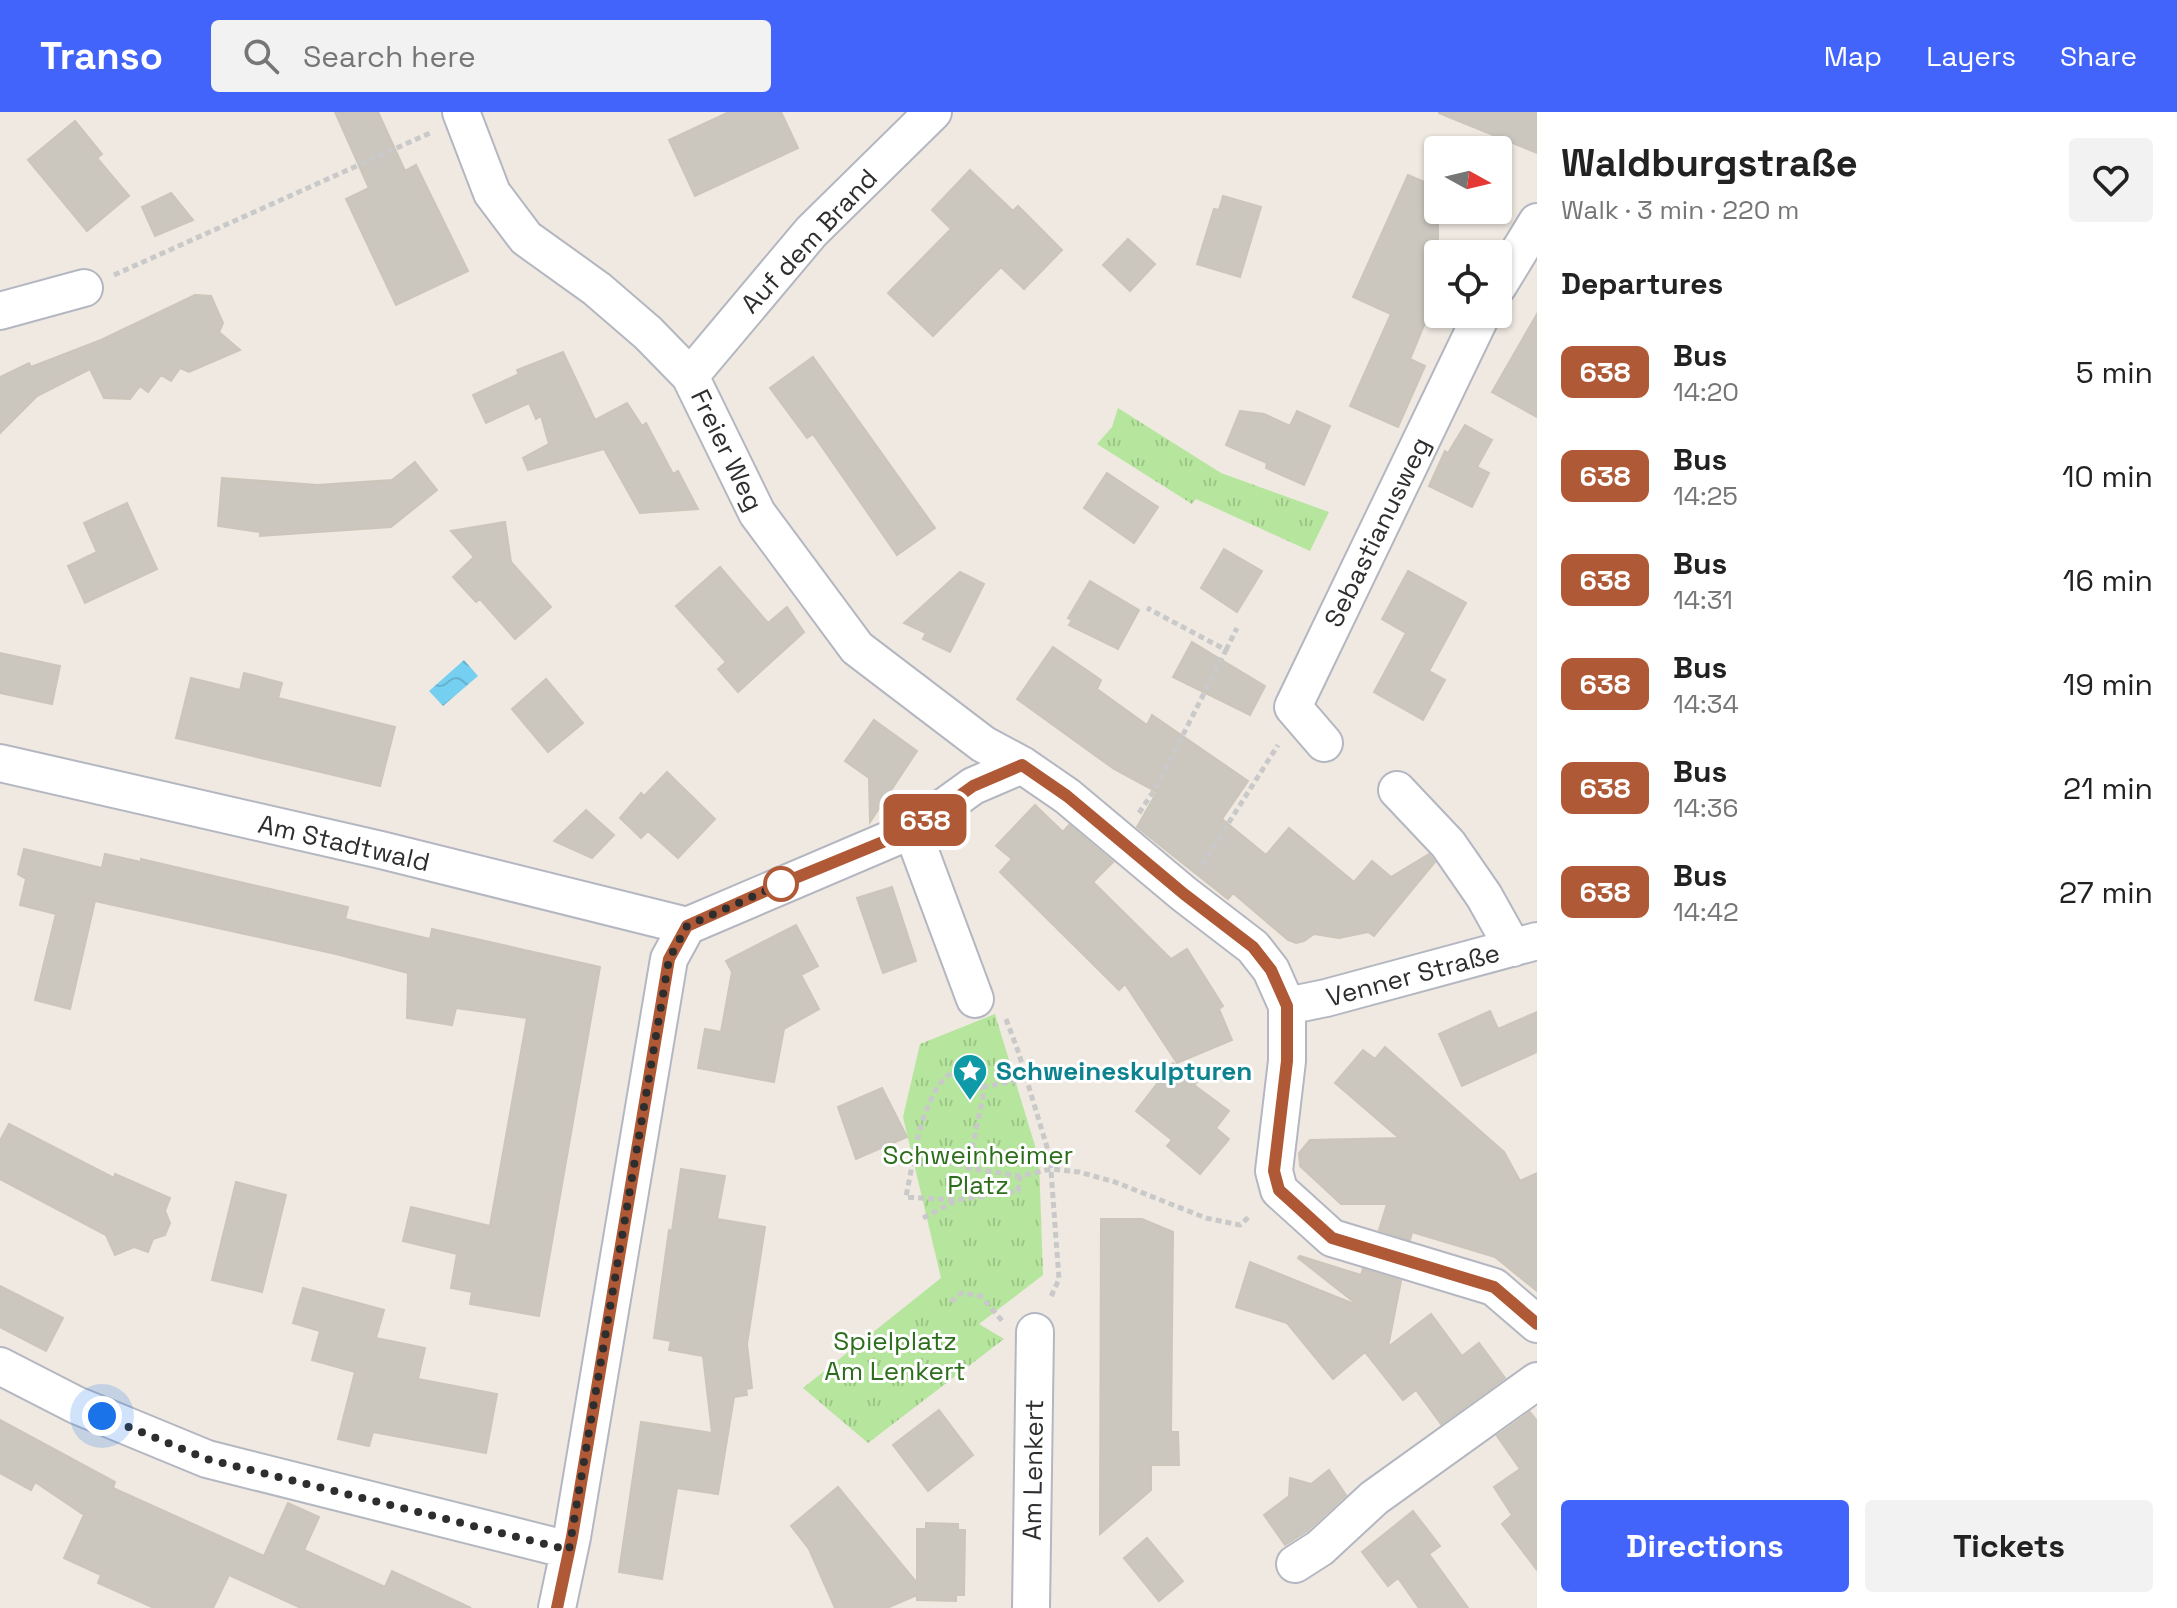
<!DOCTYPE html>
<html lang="en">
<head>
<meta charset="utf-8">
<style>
	body { margin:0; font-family:"Space Grotesk",sans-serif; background:#f2f2f2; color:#222; height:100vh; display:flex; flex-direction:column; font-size:30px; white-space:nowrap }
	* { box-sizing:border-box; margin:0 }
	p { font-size:26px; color:#767676 }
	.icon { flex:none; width:44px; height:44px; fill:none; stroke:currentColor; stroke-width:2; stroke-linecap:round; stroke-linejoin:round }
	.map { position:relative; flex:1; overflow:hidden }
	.details { display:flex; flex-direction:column; background:#fff; width:640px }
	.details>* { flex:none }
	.badge { padding:0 16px; border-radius:12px; font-size:28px; line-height:52px }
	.needle { width:52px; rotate:98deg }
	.tools { position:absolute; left:1424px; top:24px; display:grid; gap:16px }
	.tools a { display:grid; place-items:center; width:88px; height:88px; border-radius:8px; background:#fff; box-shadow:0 2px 6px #0004; font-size:40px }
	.you { position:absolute; width:40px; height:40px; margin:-20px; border:6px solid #fff; border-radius:50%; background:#1a73e8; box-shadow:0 0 0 12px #1a73e833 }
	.map>.badge { position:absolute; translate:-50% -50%; box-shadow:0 0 0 4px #fff }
	h2 { padding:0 24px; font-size:30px; line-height:72px }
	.round { display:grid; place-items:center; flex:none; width:84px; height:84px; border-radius:8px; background:#f2f2f2 }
	.headline { display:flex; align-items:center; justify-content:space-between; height:136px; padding:0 24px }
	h1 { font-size:38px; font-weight:600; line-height:60px }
	.button { display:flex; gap:16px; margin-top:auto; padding:16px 24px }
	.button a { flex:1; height:92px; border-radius:8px; background:#4264fb; color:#fff; font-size:32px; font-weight:600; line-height:92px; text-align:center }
	.button a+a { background:#f2f2f2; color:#222 }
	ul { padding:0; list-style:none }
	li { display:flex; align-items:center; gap:24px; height:104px; padding:0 24px }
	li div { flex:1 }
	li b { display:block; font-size:30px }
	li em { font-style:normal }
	li .badge { min-width:88px; font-weight:700; text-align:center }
	header { display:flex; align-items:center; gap:48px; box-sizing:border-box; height:112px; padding:0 40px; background:#4264fb; color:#fff }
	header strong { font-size:38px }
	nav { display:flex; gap:44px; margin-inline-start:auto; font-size:28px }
	.search { width:560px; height:72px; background:#f2f2f2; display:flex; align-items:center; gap:20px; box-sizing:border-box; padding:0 28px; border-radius:8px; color:#767676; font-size:30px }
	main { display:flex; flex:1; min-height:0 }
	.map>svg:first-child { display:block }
	.grass { fill:url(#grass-tufts) }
	.water { fill:url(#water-waves) }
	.building { fill:#cbc7bf; stroke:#cbc5ba; stroke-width:2 }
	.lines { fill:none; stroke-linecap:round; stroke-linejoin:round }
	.minor-casing { stroke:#b4b7c1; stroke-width:40 }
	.path { stroke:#c9c9c9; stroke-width:5; stroke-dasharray:6 4; stroke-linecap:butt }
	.minor { stroke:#fff; stroke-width:36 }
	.line-casing { stroke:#fff; stroke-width:18 }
	.line { stroke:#af5936; stroke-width:12 }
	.walk { stroke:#2e2e2e; stroke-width:8; stroke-dasharray:0 14.4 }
	.stop-dot { fill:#fff; stroke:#af5936; stroke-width:4 }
	.labels { text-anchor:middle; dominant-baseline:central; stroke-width:6; stroke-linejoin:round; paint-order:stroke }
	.street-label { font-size:26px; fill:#2e2e2e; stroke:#fff }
	.culture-label { font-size:26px; font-weight:bold; fill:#0d838f; stroke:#fff; text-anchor:start }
	.park-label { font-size:26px; fill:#2c6e1b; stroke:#fff }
</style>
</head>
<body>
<header>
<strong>Transo</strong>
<div class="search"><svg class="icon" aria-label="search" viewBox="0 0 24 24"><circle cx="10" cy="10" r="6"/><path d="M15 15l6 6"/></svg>Search here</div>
<nav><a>Map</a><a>Layers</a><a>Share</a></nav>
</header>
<main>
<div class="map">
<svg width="1537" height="1496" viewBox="0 0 1537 1496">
	<defs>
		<pattern id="grass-tufts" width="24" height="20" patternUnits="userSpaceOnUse" patternTransform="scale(2)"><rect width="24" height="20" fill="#b6e59e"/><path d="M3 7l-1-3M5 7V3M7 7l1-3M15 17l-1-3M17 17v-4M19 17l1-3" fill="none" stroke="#9dc588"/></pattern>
		<pattern id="water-waves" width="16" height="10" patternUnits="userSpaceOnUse" patternTransform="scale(2)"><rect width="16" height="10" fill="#75cff0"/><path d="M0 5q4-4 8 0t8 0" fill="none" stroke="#66b2ce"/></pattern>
	</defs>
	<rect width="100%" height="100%" fill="#efe9e1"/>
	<path class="grass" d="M1118 296 1221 361 1329 400 1310 439 1196 387 1192 392 1097 332 1112 315Z
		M995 902 1039 1047 1043 1163 979 1212 1004 1227 868 1331 803 1276 941 1166 903 1005 920 932Z"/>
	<path class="water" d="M464 548 478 564 443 594 429 579Z"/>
	<path class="building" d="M335 0H378L405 59 416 53 468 159 396 193 346 87 369 76Z
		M729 0H781L798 36 695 84 669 28Z
		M1537 0V41L1439 1V0Z
		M75 9 102 42 97 46 129 84 87 119 28 48Z
		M970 58 1013 99 1018 94 1062 138 1024 177 1001 155 933 224 888 181 951 117 932 98Z
		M1408 63 1438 76V179L1410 247 1425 254 1398 315 1350 294 1391 202 1353 185Z
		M171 81 193 108 155 124 142 95Z
		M1223 84 1261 95 1240 165 1197 152 1214 97 1219 98Z
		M1128 127 1155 152 1130 179 1103 153Z
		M195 183 211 184 223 211 219 220 240 238 189 260 180 256 171 269 161 263 148 280 140 274 130 287 104 286 90 257 37 284 0 321V265L29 251 31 255 101 228Z
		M1537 202V305L1492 280Z
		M563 240 595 308 627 291 642 314 646 311 673 362 678 359 698 397 640 401 604 337 528 358 523 346 549 332 541 304 536 307 529 291 486 311 473 283 519 262 517 258Z
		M813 245 935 416 897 443 813 322 807 326 770 276Z
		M1240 299 1264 302 1290 314 1297 299 1330 314 1304 373 1266 356 1267 351 1226 333Z
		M1465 313 1492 328 1477 355 1489 361 1472 395 1429 374 1445 339 1448 341Z
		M415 350 437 378 391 415 260 424V420L218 414 222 366 317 373 392 368Z
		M1107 361 1158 395 1134 431 1084 396Z
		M127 391 157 457 85 491 68 454 97 440 84 411Z
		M505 410 511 450 551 495 515 527 480 487 476 490 453 465 474 445 451 419Z
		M1224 437 1262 459 1237 500 1201 476Z
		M720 455 768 511 787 495 804 520 738 580 718 557 726 550 676 494Z
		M1408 459 1466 491 1429 559 1445 568 1423 608 1374 580 1406 521 1382 507Z
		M960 460 984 472 950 540 923 527 926 521 904 511Z
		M1090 469 1139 498 1118 537 1069 513 1072 508 1068 506Z
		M1192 530 1265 574 1250 603 1173 565Z
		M1053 535 1101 568 1097 577 1147 613 1152 603 1248 669 1222 707 1266 743 1289 716 1354 770 1372 749 1391 765 1429 742 1435 750 1374 824 1368 820 1339 826 1314 822 1304 829 1296 831 1288 828 1233 781 1228 787 1137 715 1157 680 1114 657 1017 587Z
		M0 541 60 554 52 592 0 581Z
		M244 561 282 571 278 586 395 615 380 674 176 626 191 566 240 578Z
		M546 567 583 611 548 640 512 597Z
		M874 608 917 639 870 710 869 666 845 649Z
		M667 660 715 707 678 746 648 719 641 726 620 706 641 681 644 684Z
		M1035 693 1063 720 1069 713 1113 750 1093 770 1171 847 1187 837 1223 894 1219 897 1232 928 1177 951 1125 872 1119 878 1000 760 1012 747 996 734Z
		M586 698 614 723 592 746 554 729Z
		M24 737 102 756 105 742 141 750V747L348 795 345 807 430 827 432 817 600 855 539 1204 470 1192 472 1180 451 1176 457 1142 403 1129 411 1095 490 1114 527 906 456 896 452 913 407 906 408 861 336 842 95 789 70 897 35 888 56 802 20 793 26 767 18 762Z
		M892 775 916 849 883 861 857 786Z
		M796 813 818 854 801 863 819 897 784 917 774 970 698 956 705 917 721 920 732 860 726 849Z
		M1490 899 1498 917 1537 900V940L1462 974 1439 922Z
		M1385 935 1504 1040 1520 1069 1537 1061V1179L1495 1145 1412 1120 1410 1128 1379 1118 1387 1092H1341L1300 1054 1299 1041 1310 1028 1399 1026 1335 971 1363 938 1375 947Z
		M1173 951 1197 970 1194 973 1229 999 1216 1016 1229 1027 1200 1062 1167 1034 1172 1028 1136 999Z
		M882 976 907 1025 856 1047 838 995Z
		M9 1012 114 1066 115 1062 170 1086 165 1099 170 1111 165 1123 153 1127 148 1140 134 1135 115 1143 106 1123 0 1067V1029Z
		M681 1057 725 1064 717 1107 765 1115 747 1232 752 1276 746 1277 747 1283 734 1285 718 1382 677 1376 662 1467 619 1460 641 1310 712 1321 703 1244 669 1238 671 1229 654 1226 669 1118 672 1119Z
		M236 1070 286 1083 262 1180 212 1168Z
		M1101 1107H1142L1173 1120 1171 1320H1178L1179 1353H1151V1378L1100 1422Z
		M1300 1144 1361 1163 1363 1157 1401 1169 1388 1235 1431 1202 1462 1244 1479 1231 1505 1266 1441 1312 1416 1278 1403 1288 1365 1240 1333 1267 1287 1211 1236 1195 1250 1150 1359 1194 1298 1146Z
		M0 1174 63 1206 46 1239 0 1215Z
		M303 1176 384 1198 376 1226 425 1236 418 1267 497 1282 486 1341 373 1320 369 1334 338 1327 355 1260 312 1248 320 1219 293 1211Z
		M939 1298 973 1343 928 1379 893 1333Z
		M1530 1300 1537 1309V1458L1502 1412 1512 1403 1494 1375 1520 1357 1497 1324Z
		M0 1308 115 1370 113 1376 264 1444 288 1391 319 1405 304 1438 385 1475 392 1459 471 1496H301L229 1463 213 1496H154L98 1471 101 1463 64 1446 84 1403 35 1370 31 1378 0 1361Z
		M1329 1358 1346 1383 1307 1419 1285 1433 1264 1403 1289 1384 1290 1366 1311 1372Z
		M838 1375 917 1471V1417H926V1411L958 1412V1418H965L964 1483H956V1489L917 1488V1483L887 1496H835L809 1437 791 1414Z
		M1413 1399 1440 1434 1429 1442 1468 1496H1419L1398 1466 1388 1474 1362 1440Z
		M1147 1426 1183 1469 1159 1489 1124 1446Z"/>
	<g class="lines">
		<g class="minor-casing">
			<path id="minor" d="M461 0 492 81 526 126 597 177 648 221 690 264 757 401 857 536 983 632 1022 653 1067 684 1184 782 1253 835 1271 858 1287 894V949L1274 1059 1279 1078 1332 1126 1494 1175 1537 1212
				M1498 174 1537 110
				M0 199 84 176
				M690 264 811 120 933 0
				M1324 631 1293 595 1482 202
				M0 651 381 738 687 814
				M1397 678 1448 732 1484 784 1513 836
				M912 718 975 887
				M1287 894 1326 886 1537 829
				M0 1254 76 1293 207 1347 569 1438
				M1295 1452 1320 1436 1374 1386 1537 1269
				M557 1496 572 1425 669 847 687 814 912 718 973 674 1022 653
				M1031 1496 1035 1220"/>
		</g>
		<path class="path" d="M114 163 430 21
			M1226 538 1237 516
			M1139 701 1157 674 1226 538 1147 496
			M1202 753 1278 633
			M1006 907 1018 939 1050 1045 1059 1167 1050 1187
			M982 975 1026 967
			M915 1038 906 1085 954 1088
			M968 1056 983 985C982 974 978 965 966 960 936 950 919 1018 915 1038L968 1056 1020 1064 1051 1057 1079 1060 1115 1070 1206 1106 1240 1113 1251 1103
			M923 1106 957 1088 1018 1079 1020 1064
			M951 1190 961 1181 981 1184 1003 1210"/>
		<use href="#minor" class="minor"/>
	</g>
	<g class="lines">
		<g class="line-casing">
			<path id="line" d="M557 1496 572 1425 669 847 687 814 783 771 912 718 973 674 1022 653 1067 684 1184 782 1253 835 1271 858 1287 894V949L1274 1059 1279 1078 1332 1126 1494 1175 1537 1212"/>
		</g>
		<use href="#line" class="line"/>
		<path class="walk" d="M102 1304 207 1347 569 1438 669 847 687 814 783 771 781 772"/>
	</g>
	<defs>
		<g id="sight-pin" transform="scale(1.8)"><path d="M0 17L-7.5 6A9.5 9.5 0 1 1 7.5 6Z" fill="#0f9aa8" stroke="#fff"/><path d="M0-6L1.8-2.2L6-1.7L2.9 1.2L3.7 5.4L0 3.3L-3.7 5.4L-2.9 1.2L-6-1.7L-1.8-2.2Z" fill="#fff"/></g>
	</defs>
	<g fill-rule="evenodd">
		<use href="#sight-pin" x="970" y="959"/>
	</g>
	<circle class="stop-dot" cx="781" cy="772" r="16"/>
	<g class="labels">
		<g class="street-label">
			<text transform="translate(809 129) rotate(-47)">Auf dem Brand</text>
			<text transform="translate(727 338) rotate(64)">Freier Weg</text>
			<text transform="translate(1377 420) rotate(-64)">Sebastianusweg</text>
			<text transform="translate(344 731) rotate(13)">Am Stadtwald</text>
			<text transform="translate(1413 863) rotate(-15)">Venner Straße</text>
			<text transform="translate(1033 1358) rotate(-89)">Am Lenkert</text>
		</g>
		<g class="culture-label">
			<text x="996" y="959">Schweineskulpturen</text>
		</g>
		<g class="park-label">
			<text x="978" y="1043">Schweinheimer<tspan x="978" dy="30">Platz</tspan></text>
			<text x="895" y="1229">Spielplatz<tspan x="895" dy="30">Am Lenkert</tspan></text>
		</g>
	</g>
</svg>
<div class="tools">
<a><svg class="needle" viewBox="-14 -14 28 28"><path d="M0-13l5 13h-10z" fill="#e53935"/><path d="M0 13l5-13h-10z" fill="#767676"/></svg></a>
<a><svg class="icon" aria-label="locate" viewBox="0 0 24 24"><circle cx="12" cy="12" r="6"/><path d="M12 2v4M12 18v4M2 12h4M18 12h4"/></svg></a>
</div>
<div class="you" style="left:102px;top:1304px"></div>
<b class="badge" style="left:925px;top:708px;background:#af5936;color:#fff">638</b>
</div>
<section class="details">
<div class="headline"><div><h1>Waldburgstraße</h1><p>Walk · 3 min · 220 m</p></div><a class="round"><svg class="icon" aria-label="heart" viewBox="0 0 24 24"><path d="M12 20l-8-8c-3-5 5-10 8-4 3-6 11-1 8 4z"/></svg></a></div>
<h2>Departures</h2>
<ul>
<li><span class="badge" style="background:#af5936;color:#fff">638</span><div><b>Bus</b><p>14:20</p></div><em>5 min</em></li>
<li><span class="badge" style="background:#af5936;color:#fff">638</span><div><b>Bus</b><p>14:25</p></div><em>10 min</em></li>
<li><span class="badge" style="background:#af5936;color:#fff">638</span><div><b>Bus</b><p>14:31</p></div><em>16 min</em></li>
<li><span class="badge" style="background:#af5936;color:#fff">638</span><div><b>Bus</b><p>14:34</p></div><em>19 min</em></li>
<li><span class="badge" style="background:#af5936;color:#fff">638</span><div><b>Bus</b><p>14:36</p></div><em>21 min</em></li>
<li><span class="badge" style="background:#af5936;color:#fff">638</span><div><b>Bus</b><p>14:42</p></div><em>27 min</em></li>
</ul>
<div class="button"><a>Directions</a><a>Tickets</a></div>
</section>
</main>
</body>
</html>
